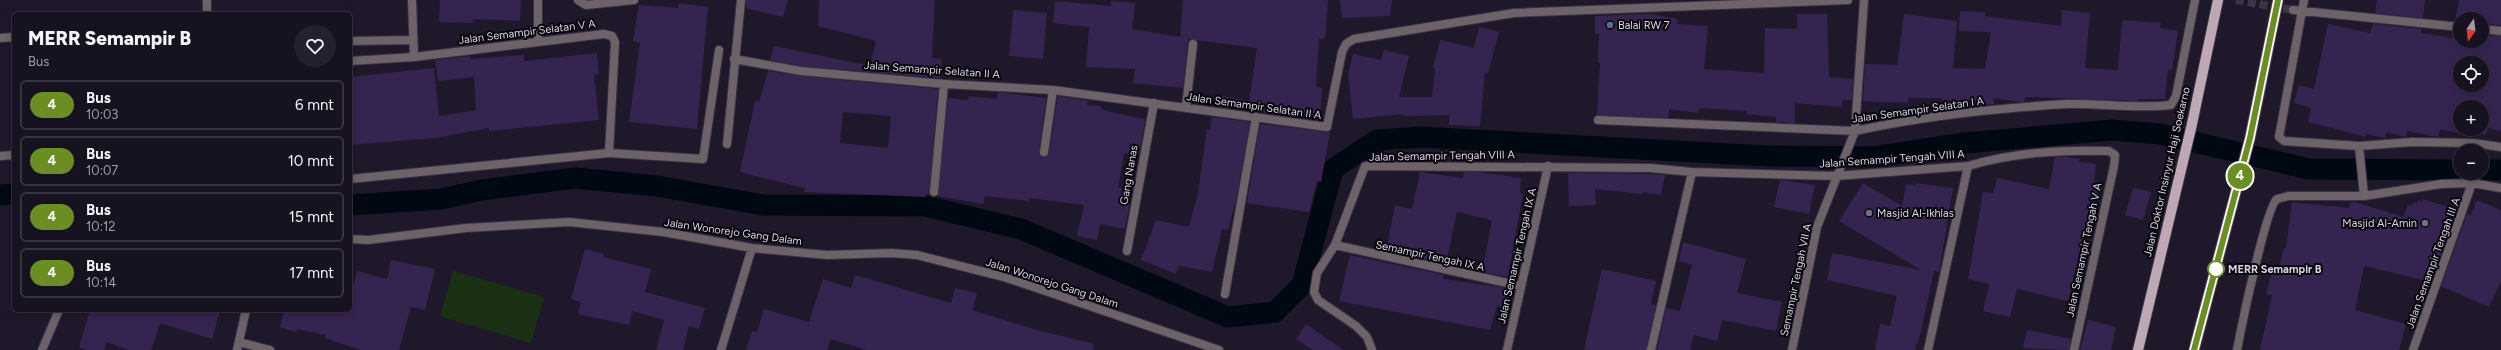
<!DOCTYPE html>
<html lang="id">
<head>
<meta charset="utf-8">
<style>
	body { margin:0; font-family:Figtree,sans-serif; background:#24202d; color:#f1f3f6; height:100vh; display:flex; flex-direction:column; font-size:15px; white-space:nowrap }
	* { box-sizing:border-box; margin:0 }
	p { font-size:13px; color:#9e9ea5 }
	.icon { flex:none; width:22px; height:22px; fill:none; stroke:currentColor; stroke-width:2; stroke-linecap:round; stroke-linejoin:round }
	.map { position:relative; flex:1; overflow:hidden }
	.details { position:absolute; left:12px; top:12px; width:340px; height:300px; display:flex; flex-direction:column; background:#171220; border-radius:6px; box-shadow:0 2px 10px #0003,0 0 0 1px #36323e }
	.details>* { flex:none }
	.badge { padding:0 8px; border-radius:13px; font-size:14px; line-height:26px }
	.needle { width:26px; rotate:194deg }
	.tools { position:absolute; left:2453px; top:12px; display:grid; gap:8px }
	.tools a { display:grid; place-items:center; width:36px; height:36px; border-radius:50%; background:#171220; box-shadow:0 2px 10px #0003,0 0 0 1px #36323e; font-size:20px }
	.map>.badge { position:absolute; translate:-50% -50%; box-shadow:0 0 0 2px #fff }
	.round { display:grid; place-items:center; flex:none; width:42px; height:42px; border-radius:21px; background:#24202d }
	.summary { display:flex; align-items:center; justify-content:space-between; height:68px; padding:0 16px }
	h1 { font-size:19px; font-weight:800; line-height:30px }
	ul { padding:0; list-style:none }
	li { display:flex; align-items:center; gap:12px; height:50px; margin:0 8px 6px; padding:0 8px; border:2px solid #36323e; border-radius:6px }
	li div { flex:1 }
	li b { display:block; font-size:15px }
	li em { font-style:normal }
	li .badge { min-width:44px; font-weight:700; text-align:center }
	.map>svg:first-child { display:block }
	.green { fill:#1b3114 }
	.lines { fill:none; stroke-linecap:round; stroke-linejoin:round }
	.canal { stroke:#000911; stroke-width:21 }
	.building { fill:#362450; fill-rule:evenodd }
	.street-tunnel { stroke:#3b3446; stroke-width:8; stroke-dasharray:8 4; stroke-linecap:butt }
	.lane-casing { stroke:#393245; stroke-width:10 }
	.street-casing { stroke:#393245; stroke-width:10 }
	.primary-casing { stroke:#393245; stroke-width:12 }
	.lane { stroke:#6c6268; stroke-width:8 }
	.street { stroke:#6c6268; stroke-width:8 }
	.primary { stroke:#bfa8b5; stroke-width:10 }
	.line-casing { stroke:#fff; stroke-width:9 }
	.line { stroke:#6b8e23; stroke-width:6 }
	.service-dot { fill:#5c6f8a; stroke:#08060d; stroke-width:1.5 }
	.worship-dot { fill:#6b7280; stroke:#08060d; stroke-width:1.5 }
	.stop-dot { fill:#fff; stroke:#6b8e23; stroke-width:2 }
	.labels { text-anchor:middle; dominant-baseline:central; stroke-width:4; stroke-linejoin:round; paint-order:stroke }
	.poi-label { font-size:11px; fill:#d9d4e2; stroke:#08060d; text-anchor:start }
	.street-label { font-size:11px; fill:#d9d4e2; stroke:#08060d }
	.stop-label { font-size:11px; font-weight:bold; fill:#d9d4e2; stroke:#08060d; text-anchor:start }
</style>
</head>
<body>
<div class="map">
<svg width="2501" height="350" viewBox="0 0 2501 350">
	<rect width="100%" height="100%" fill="#1f182b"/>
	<path class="green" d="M453 271 544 297 531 343 440 316Z"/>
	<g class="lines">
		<path class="canal" d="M2482 170H2501
			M0 195 14 194
			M350 205 441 199 482 190 575 178 657 186 763 205 925 206 1021 229 1228 317 1275 312 1302 285 1333 169 1377 140 1420 137 1768 156 1873 157 1965 143 2113 130 2160 134 2309 169 2460 170"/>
	</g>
	<path class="building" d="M440 0H521L520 21 473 19V23L439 22Z
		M746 0H788L783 17 746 8Z
		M819 0H935L932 58 942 59 940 78 802 66 770 60 774 46 870 66 876 41 818 26Z
		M1183 0H1328L1325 39H1319L1316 87 1322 88 1320 120 1215 106 1217 95 1249 101 1257 48 1188 39 1183 88 1133 83 1135 69 1086 67 1089 27 1053 23 1055 1 1111 6V1L1135 3 1132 29 1180 37Z
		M1340 0H1392L1390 16 1342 18Z
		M2377 0H2425L2423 18 2375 13Z
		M2459 0H2501V25L2482 24V19L2455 21Z
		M679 3 708 7 697 129 629 122 640 43 633 41 639 5 678 8Z
		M1013 10 1047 13 1043 59 1009 56Z
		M2062 10 2090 13 2085 68 2118 70 2122 20 2161 23 2160 28 2178 31 2172 70 2168 69 2165 99H2138V101L2025 97 2024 102H2021L1994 98V104L1952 109V105L1942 104V98H1908V103L1863 101 1865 64 1897 65 1904 14 1957 21 1953 68 1985 69 1991 32 1959 31 1960 11 1985 12V16L2061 26Z
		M1649 14 1678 19 1677 24 1708 26 1704 69 1764 73 1765 28 1797 29V14H1827L1829 77 1853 79 1852 100H1842V107L1795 103V123L1776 122V117L1747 114V111L1699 108 1698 113 1669 109 1668 118 1597 115 1600 63H1598L1599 34H1595V16Z
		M2328 24 2370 33 2373 24 2421 29V33L2452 38 2453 32H2460V41H2482V35L2501 36V131L2488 128 2486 135 2465 129H2482V107H2460L2462 134 2440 129 2438 137 2407 131 2406 137 2386 132 2385 138 2366 134V137L2308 122 2311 108 2294 103 2299 85 2314 89ZM2460 63H2482V85H2460Z
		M1479 27 1499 32 1488 73 1485 72 1480 126 1449 125V115L1404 116V114L1353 119 1348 75 1353 54 1381 60 1384 50 1409 56 1399 97H1432L1435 69 1433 68 1440 40 1474 48Z
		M597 53 599 74 594 75 599 120 489 131V128L435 138 350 145V77L434 68 439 116 476 110 474 77 438 81 435 60 470 56 471 59 524 55V61Z
		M768 71 800 76 938 89 929 194H926V197L804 192 805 188 740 172 755 101 759 102ZM843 112 891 116 888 148 840 143Z
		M998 92 1046 98 1039 151 1043 157 1049 153 1058 96 1088 101 1087 105 1101 106V109L1115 113 1145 119 1139 156 1124 153 1118 187 1122 188 1120 200 1130 202 1125 229 1100 224 1097 240 1077 236 1084 205 1029 198V201L985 196 983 204 938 196 948 98 968 100 969 96 997 99Z
		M1212 117 1250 122 1236 201 1228 230 1222 229 1212 272 1179 266 1176 274 1141 260 1156 220 1189 227 1198 193 1207 129 1210 130Z
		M1260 124 1330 132 1321 182 1317 181 1309 212 1247 203Z
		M2055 157H2067L2080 159 2079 162 2096 164 2094 182H2099L2095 204H2092L2080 268 2076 267 2068 301 2017 289 2010 317 1983 311 1989 284 1968 279 1983 192 1993 193 1997 178 2049 189Z
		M1420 172 1463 178 1464 172H1478L1521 178 1520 193 1523 194 1508 277 1482 272 1492 220 1457 212 1446 264 1386 251 1395 205 1412 209Z
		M1568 173 1650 174 1665 175 1661 195 1644 192 1643 194 1595 189 1596 205 1569 206Z
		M1780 180 1815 185 1809 214 1774 207Z
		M1863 183 1902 206 1906 184 1916 185V183L1953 188 1939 272 1934 271 1918 344H1916L1915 350H1875L1880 324 1890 326 1897 296 1827 280 1832 253 1921 270 1839 221Z
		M2133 188 2151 192 2143 220 2125 215Z
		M2423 199 2457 210 2431 282 2364 266 2355 310 2406 324 2399 350H2260L2272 295 2266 294 2272 271 2278 272 2284 248H2286L2292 202 2349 208 2351 202H2355L2403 217 2408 205 2412 206 2413 202 2417 203 2418 200 2422 202Z
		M2477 200 2501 210V281L2489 307 2441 286 2467 214 2471 215Z
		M1683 242 1746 259 1737 293 1782 302 1776 331 1722 320 1717 341 1694 335 1690 350H1657L1666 308 1680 311 1692 265 1679 261Z
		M585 249 604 254 603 257 651 269 645 292 705 308 699 329 689 326 683 350H656L664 320 632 311 629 325 578 314 581 302 571 299Z
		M1350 255 1444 275 1443 279 1506 288 1511 290 1508 308 1497 306 1490 330 1339 301Z
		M391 260 435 269 425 310 411 307 399 350H361L325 338 326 335 297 329 296 332 280 327 285 310H350V298L357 271 387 279Z
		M1602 269 1656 281 1651 304 1656 305 1646 350H1584Z
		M855 275 951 303 955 288 977 293 972 310 1037 330 1094 344 1093 350H867L831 339 827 350H746L752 331 757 332 764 309 809 322 823 279 851 288Z
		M90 310H220L212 339 160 323 151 350H130L106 342 104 350H88L79 347Z
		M2088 320 2116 327 2111 350H2080Z
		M1306 324 1343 350H1313L1296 339Z
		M2027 330 2071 339 2069 350 2023 348Z"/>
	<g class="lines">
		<path class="street-tunnel" d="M2236 0 2293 10"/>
		<g class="lane-casing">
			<path id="lane" d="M0 38 14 37
				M1044 152 1053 90
				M0 156 14 155"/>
		</g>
		<g class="street-casing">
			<path id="street" d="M207 0V14
				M412 0 414 57
				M578 0 586 5 634 0
				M2304 0 2279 137 2284 141 2359 146 2412 142 2473 143 2501 147
				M2293 10 2460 27
				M2482 29 2501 31
				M350 41 413 40
				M538 42V0
				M734 59 801 71 944 84 1053 90 1327 127 1342 52 1346 44 1354 39 1514 13 1848 0
				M350 61 414 57 604 34 612 36 615 42 609 153
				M1186 107 1193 44
				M1598 120 1855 131C1924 116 1997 108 2068 104 2102 103 2137 109 2171 105L2176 96 2195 0
				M727 144 741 0
				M2359 146 2364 196
				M350 179 609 153 703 159 719 50
				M934 192 944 84
				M350 239 368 240 466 228 569 222 663 232 752 248 827 255 891 253 917 255 1004 277 1219 350
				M1335 245 1521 286
				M1127 251 1154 103
				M1225 294 1256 117
				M239 342 270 350
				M42 350 59 310
				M237 350 246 310
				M721 350 752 248
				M1372 350 1367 337 1356 326 1318 300 1314 292 1317 273 1335 245 1365 166 1650 168 1692 172 1836 176 1968 166C2015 152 2061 150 2109 151L2115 155 2114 166 2074 350
				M1507 350 1548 166
				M1651 350 1692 172
				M1792 350 1817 227 1855 131 1864 0
				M1928 350 1968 166
				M2237 350C2241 329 2266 207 2277 199L2288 196H2364L2441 184 2472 183 2501 188
				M2413 350 2472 183"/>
		</g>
		<g class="primary-casing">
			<path id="primary" d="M2138 350 2192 124 2218 0
				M2194 350 2250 138 2278 0"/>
		</g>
		<use href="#lane" class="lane"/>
		<use href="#street" class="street"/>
		<use href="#primary" class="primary"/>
	</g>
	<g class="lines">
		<g class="line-casing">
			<path id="line" d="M2194 350 2250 138 2278 0"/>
		</g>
		<use href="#line" class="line"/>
	</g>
	<circle class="service-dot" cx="1610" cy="25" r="4"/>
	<g class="worship-dot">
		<circle cx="1869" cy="213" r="4"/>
		<circle cx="2425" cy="223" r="4"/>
	</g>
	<circle class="stop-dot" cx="2216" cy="269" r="8"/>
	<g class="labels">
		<g class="poi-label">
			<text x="1618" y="25">Balai RW 7</text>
			<text x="1877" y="213">Masjid Al-Ikhlas</text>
			<text x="2417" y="223" text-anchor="end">Masjid Al-Amin</text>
		</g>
		<g class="street-label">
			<text transform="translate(527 32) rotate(-7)">Jalan Semampir Selatan V A</text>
			<text transform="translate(932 70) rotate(4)">Jalan Semampir Selatan II A</text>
			<text transform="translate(1254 106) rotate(8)">Jalan Semampir Selatan II A</text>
			<text transform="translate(1918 110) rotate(-8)">Jalan Semampir Selatan I A</text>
			<text transform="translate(1442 156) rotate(-1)">Jalan Semampir Tengah VIII A</text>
			<text transform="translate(1892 159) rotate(-4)">Jalan Semampir Tengah VIII A</text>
			<text transform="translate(2167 172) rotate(-77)">Jalan Doktor Insinyur Haji Soekarno</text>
			<text transform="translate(1129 175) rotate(-80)">Gang Nanas</text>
			<text transform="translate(733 232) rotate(8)">Jalan Wonorejo Gang Dalam</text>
			<text transform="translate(2084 250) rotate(-78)">Jalan Semampir Tengah V A</text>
			<text transform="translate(1430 256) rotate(12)">Semampir Tengah IX A</text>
			<text transform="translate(1517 256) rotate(-77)">Jalan Semampir Tengah IX A</text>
			<text transform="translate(2433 263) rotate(-70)">Jalan Semampir Tengah III A</text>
			<text transform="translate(1796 280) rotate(-78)">Semampir Tengah VII A</text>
			<text transform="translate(1052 283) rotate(18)">Jalan Wonorejo Gang Dalam</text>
		</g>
		<g class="stop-label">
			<text x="2228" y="269">MERR Semampir B</text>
		</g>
	</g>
</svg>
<div class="tools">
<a><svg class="needle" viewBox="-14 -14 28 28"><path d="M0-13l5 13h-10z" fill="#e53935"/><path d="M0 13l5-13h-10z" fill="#9e9ea5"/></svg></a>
<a><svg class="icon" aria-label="locate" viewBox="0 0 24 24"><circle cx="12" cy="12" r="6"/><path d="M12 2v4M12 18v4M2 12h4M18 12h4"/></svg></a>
<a>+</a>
<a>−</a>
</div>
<b class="badge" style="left:2240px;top:176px;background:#6b8e23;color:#fff">4</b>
<section class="details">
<div class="summary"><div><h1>MERR Semampir B</h1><p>Bus</p></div><a class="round"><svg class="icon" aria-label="heart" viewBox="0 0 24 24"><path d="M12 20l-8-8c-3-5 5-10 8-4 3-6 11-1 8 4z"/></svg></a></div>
<ul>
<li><span class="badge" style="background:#6b8e23;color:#fff">4</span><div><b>Bus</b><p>10:03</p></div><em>6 mnt</em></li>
<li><span class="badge" style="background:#6b8e23;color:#fff">4</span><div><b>Bus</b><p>10:07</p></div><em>10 mnt</em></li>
<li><span class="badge" style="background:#6b8e23;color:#fff">4</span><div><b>Bus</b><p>10:12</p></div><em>15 mnt</em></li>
<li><span class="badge" style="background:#6b8e23;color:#fff">4</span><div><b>Bus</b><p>10:14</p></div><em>17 mnt</em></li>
</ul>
</section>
</div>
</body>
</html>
